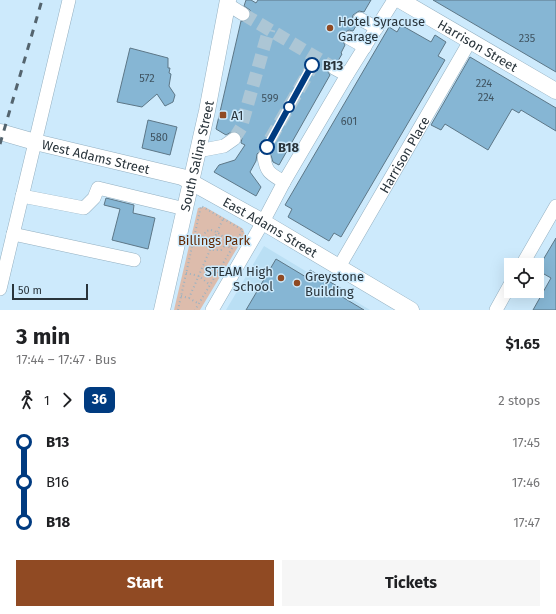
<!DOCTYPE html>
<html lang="en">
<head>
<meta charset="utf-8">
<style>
	body { margin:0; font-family:"Fira Sans",sans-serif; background:#f6f6f6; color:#202124; height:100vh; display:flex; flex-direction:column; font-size:15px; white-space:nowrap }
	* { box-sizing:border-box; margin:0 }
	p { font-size:13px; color:#757577 }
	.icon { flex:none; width:22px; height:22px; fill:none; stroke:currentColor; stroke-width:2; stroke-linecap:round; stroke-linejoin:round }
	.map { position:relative; height:310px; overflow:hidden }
	.side { display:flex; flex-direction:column; background:#fff; flex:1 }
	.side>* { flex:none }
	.badge { padding:0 8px; border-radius:6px; font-size:14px; line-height:26px }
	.fabs { position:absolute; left:504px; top:258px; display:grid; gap:8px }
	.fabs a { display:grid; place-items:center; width:40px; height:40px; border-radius:0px; background:#fff; box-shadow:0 4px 16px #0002; font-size:20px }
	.scale { position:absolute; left:12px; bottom:10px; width:76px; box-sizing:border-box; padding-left:4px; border:2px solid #29343b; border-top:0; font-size:11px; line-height:14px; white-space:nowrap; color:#29343b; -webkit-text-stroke:3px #cdeafc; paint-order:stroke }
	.map>.badge { position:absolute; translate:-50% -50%; box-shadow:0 0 0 2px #fff }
	.legs { display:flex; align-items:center; gap:6px; height:44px; padding:0 16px; font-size:13px }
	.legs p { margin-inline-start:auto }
	.summary { display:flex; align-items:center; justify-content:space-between; height:68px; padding:0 16px }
	h1 { font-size:22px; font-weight:700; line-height:30px }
	.button { display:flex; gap:8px; margin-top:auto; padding:8px 16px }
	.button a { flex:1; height:46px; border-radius:0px; background:#904a23; color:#fff; font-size:16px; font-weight:700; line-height:46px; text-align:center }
	.button a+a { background:#f6f6f6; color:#202124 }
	ul { padding:0 16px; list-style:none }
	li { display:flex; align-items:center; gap:14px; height:40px; font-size:15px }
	li i { display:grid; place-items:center; width:6px; height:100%; margin:0 5px; background:currentColor }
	li i::after { content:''; width:10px; height:10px; margin:-5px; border:3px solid; border-radius:50%; background:#fff }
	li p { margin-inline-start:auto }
	li:first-child i { background:linear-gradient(#0000 50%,currentColor 0) }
	li:last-child i { background:linear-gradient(currentColor 50%,#0000 0) }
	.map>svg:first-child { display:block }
	.built { fill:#badff4 }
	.green { fill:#ddbcac }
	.building { fill:#86b6d4; stroke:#5d7787 }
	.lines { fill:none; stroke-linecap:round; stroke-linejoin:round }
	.minor-tunnel { stroke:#acc6d5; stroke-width:13; stroke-dasharray:13 6; stroke-linecap:butt }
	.minor-casing { stroke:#94b0c1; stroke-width:14 }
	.major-casing { stroke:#94b0c1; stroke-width:17 }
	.path { stroke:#9bb2c1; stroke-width:2; stroke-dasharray:1 3; stroke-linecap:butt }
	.minor { stroke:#fff; stroke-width:13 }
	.major { stroke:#fff; stroke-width:16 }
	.rail { stroke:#54646e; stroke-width:3; stroke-dasharray:7 7; stroke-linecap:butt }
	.line-1-casing { stroke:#fff; stroke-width:9 }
	.line-1 { stroke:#003b80; stroke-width:6 }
	.poi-dot { fill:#904a23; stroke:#cdeafc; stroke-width:1.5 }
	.stop-1-dot { fill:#fff; stroke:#003b80; stroke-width:2 }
	.labels { text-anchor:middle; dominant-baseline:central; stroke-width:3; stroke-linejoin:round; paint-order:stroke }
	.number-label { font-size:11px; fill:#405461 }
	.poi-label { font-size:13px; fill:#29343b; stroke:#cdeafc; text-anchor:start }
	.street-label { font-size:13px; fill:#29343b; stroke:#cdeafc }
	.stop-label { font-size:13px; font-weight:bold; fill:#29343b; stroke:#cdeafc; text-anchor:start }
	.park-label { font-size:13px; fill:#632802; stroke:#cdeafc }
</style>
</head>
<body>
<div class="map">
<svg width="556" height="310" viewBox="0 0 556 310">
	<rect width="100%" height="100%" fill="#cdeafc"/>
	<path class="built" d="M264 246 370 310H226Z"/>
	<path class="green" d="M205 207 240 227 243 229 245 235 200 310H174L198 208Z"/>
	<path class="building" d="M246 0H251L256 3 258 0H371L364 12 359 11 353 15 352 20 356 26 353 31 349 30 342 34 341 38 345 45 341 53 342 54 338 61 333 60 327 64 326 69 330 75 279 165 273 162 270 152 267 150 262 149 257 154 256 161 250 172 261 187 256 196 214 172 219 165 235 160 245 145 241 143 242 138 238 132 233 131 226 135 216 129 241 21H247L251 15 250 10 244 6Z
		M433 0H556V72Z
		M401 25 431 42 435 35 446 42 438 56 445 60 341 237 334 233 329 241 288 217 292 209 285 205 389 27 397 32Z
		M130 48 168 58V68H170L169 73 171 74 169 86 175 95 173 102 165 106 157 94 142 107 117 102Z
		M470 57 556 108V131L521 110 519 113 512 109 488 150 445 124 441 130 431 125Z
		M148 120 177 127 170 155 142 148Z
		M106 198 134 205 133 213 155 218 148 249 112 240 120 209 104 205Z
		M556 238V310H533L551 278 537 270Z
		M276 259 306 277 310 270 342 289 339 295 364 310H246Z"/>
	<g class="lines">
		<path class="minor-tunnel" d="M243 14 334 68
			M234 139 241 128 269 29
			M264 157 268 143 317 58"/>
		<g class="minor-casing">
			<g id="minor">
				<path d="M227 4 243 14"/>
				<path d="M360 19 377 28"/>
				<path d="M349 38 365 47"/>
				<path d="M334 68 347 75"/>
				<path d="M198 151 224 146 234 139"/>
				<path d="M264 157C266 173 271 174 284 182"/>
				<path d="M22 196 84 208 94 198 98 188 185 209"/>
				<path d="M13 234 134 260"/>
				<path d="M522 265 556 206"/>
				<path id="s1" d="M339 267 470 41"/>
				<path d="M0 289 69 0"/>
				<path d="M212 310 263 222 284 182 347 75 394 0"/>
				<path d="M496 310 511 283"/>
			</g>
		</g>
		<g class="major-casing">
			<g id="major">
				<path id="s2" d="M400 0 556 91"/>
				<path id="s3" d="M0 132 35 142 182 177 263 222 411 310"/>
				<path id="s4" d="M162 310 207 111 228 0"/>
			</g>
		</g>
		<path class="path" d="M211 230C221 233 231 241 221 250H212L203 244 202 239 206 231Z
			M195 235 202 236
			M214 239 223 219
			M225 245 231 248
			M186 273 199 276 210 285
			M181 296 189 298 213 243
			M189 298 199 304
			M178 310 201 206 243 230 195 310"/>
		<use href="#minor" class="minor"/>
		<use href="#major" class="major"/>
		<path class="rail" d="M0 144 42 0"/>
	</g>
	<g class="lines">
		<g class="line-1-casing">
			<path id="line-1" d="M267 147 312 65"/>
		</g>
		<use href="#line-1" class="line-1"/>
	</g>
	<g class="poi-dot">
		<circle cx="330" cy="28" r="4"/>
		<rect x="219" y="111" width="8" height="8" rx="2"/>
		<circle cx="281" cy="278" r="4"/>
		<circle cx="297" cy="283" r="4"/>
	</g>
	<g class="stop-1-dot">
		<circle cx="312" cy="65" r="7"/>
		<circle cx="289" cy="107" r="5"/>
		<circle cx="267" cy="147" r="7"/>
	</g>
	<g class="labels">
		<g class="number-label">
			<text x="527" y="38">235</text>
			<text x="147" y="78">572</text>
			<text x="484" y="83">224</text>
			<text x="486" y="97">224</text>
			<text x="270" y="98">599</text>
			<text x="349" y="121">601</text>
			<text x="159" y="137">580</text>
		</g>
		<g class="poi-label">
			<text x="338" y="21">Hotel Syracuse<tspan x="338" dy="15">Garage</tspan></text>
			<text x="231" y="115">A1</text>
			<text x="273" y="271" text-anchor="end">STEAM High<tspan x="273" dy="15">School</tspan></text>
			<text x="305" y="276">Greystone<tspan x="305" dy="15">Building</tspan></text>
		</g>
		<g class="street-label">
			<text stroke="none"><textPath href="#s2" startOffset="90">Harrison Street</textPath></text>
			<text stroke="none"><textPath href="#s1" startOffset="130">Harrison Place</textPath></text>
			<text stroke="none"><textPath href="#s4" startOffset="158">South Salina Street</textPath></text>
			<text stroke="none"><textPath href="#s3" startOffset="99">West Adams Street</textPath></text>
			<text stroke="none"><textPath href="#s3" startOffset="289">East Adams Street</textPath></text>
		</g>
		<g class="stop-label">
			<text x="323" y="65">B13</text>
			<text x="278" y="147">B18</text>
		</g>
		<g class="park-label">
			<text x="214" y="240">Billings Park</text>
		</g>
	</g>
</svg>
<div class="fabs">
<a><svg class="icon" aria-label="locate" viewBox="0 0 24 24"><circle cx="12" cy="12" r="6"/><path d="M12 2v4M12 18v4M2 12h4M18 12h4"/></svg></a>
</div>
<div class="scale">50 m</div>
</div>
<section class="side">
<div class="summary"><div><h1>3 min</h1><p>17:44 – 17:47 · Bus</p></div><b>$1.65</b></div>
<div class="legs"><svg class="icon" aria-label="walk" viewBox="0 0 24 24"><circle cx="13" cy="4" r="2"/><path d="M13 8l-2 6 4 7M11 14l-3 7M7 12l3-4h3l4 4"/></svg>1<svg class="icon" aria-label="forward" viewBox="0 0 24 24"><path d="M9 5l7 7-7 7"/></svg><b class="badge" style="background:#003b80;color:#fff">36</b><p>2 stops</p></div>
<ul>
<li><i style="color:#003b80"></i><b>B13</b><p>17:45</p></li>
<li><i style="color:#003b80"></i><span>B16</span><p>17:46</p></li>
<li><i style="color:#003b80"></i><b>B18</b><p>17:47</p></li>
</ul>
<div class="button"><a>Start</a><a>Tickets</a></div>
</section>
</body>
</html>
